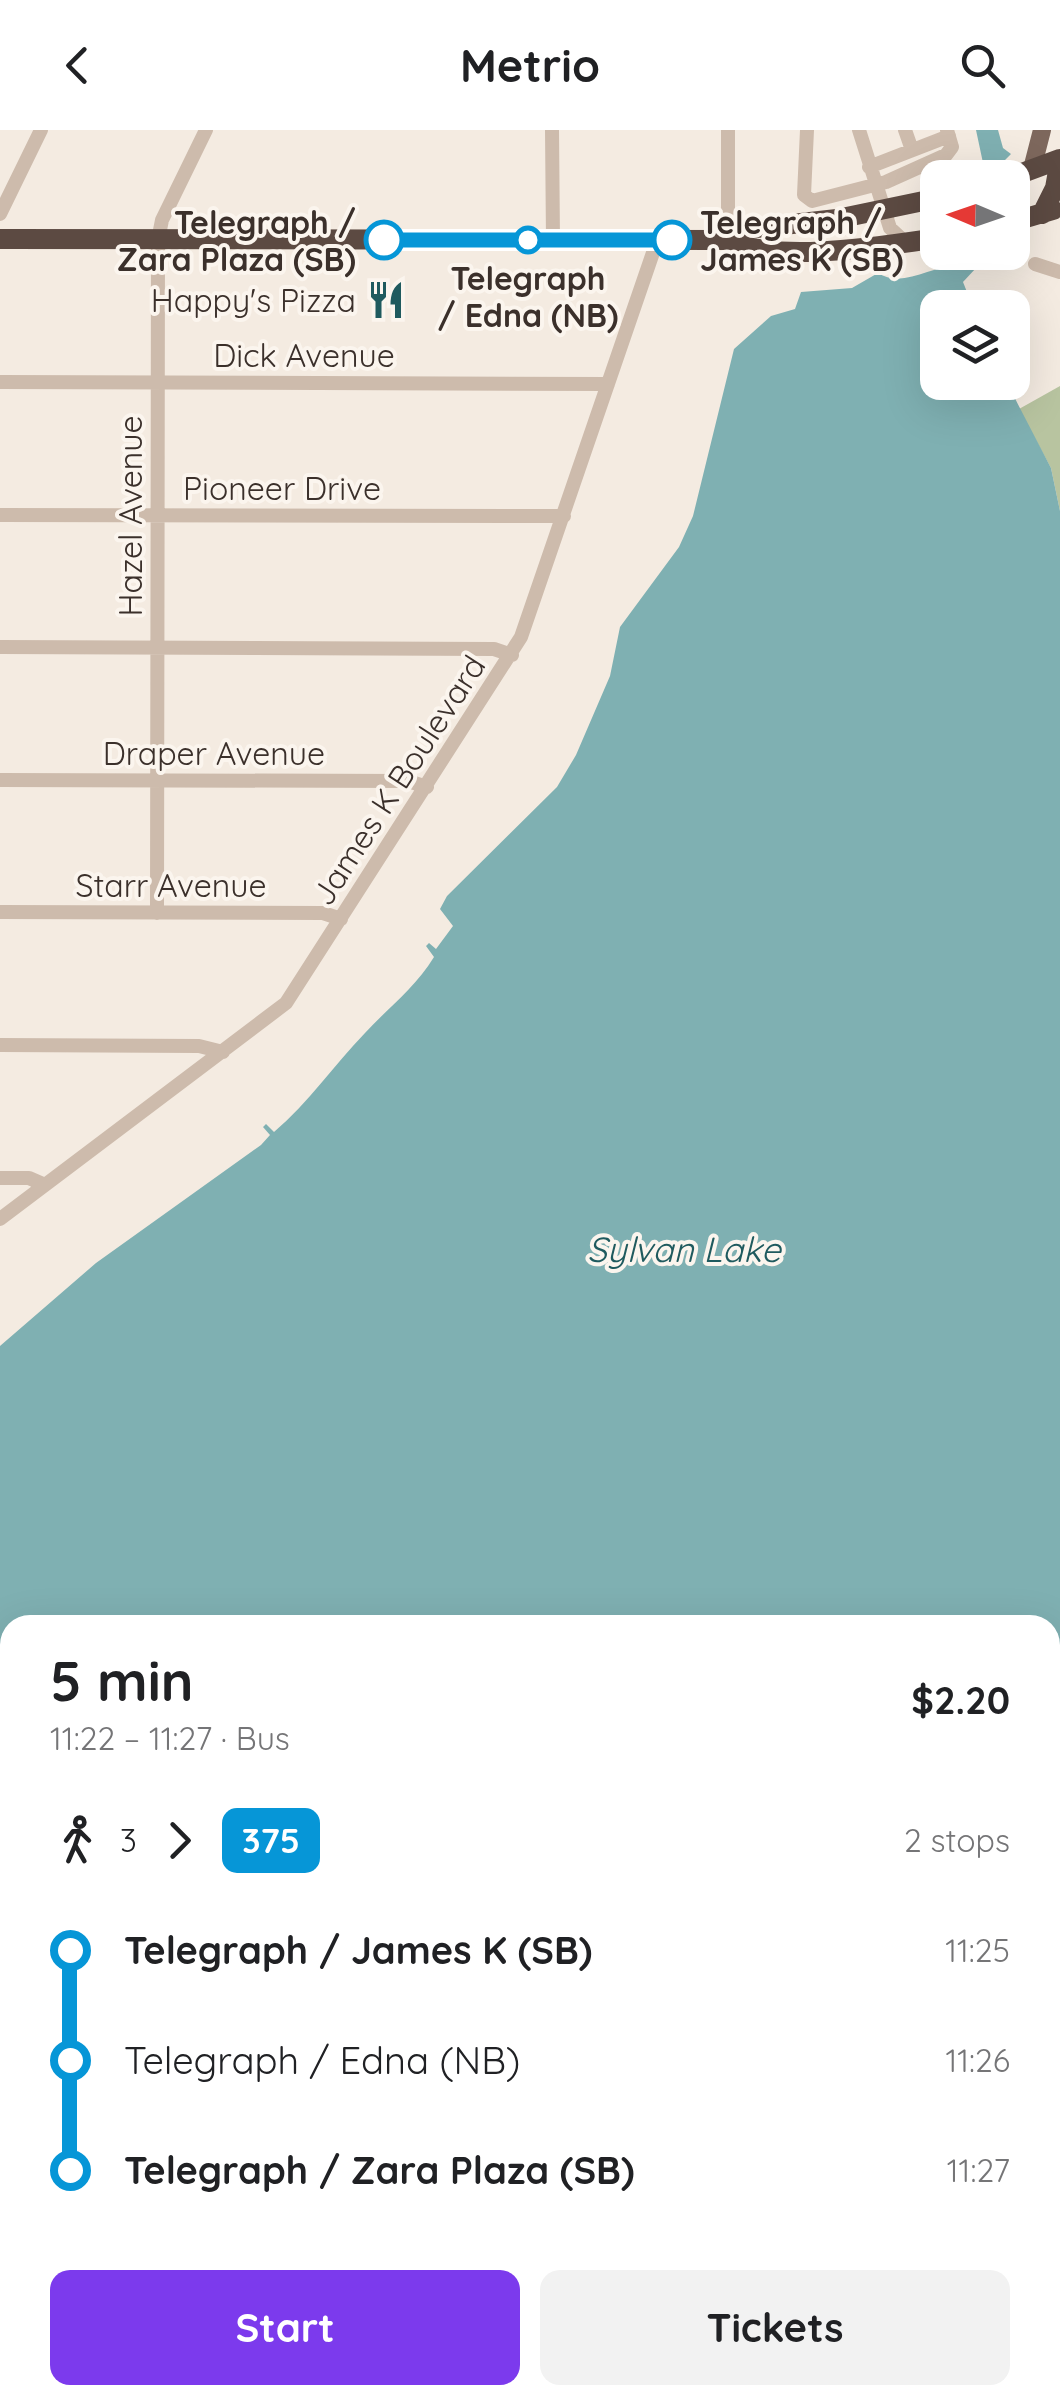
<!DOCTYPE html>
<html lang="en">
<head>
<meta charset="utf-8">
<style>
	body { margin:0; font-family:Quicksand,sans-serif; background:#f2f2f2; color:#202124; height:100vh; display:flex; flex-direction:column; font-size:38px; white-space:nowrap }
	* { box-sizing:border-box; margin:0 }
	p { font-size:32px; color:#757577 }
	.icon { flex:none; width:55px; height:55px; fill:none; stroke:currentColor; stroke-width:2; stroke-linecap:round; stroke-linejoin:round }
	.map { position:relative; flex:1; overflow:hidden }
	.drawer { position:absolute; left:0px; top:1485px; width:1060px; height:790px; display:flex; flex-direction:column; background:#fff; border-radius:30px 30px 0 0; box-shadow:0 10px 40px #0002 }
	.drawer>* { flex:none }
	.badge { padding:0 20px; border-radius:15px; font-size:35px; line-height:65px }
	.needle { width:65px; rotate:272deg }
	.tools { position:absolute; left:920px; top:30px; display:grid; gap:20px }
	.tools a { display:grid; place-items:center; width:110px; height:110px; border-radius:20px; background:#fff; box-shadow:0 10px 40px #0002; font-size:50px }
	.map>.badge { position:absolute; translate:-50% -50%; box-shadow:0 0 0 5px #fff }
	.legs { display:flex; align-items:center; gap:15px; height:110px; padding:0 50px; font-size:32px }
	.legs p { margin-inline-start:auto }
	.overview { display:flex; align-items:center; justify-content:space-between; height:170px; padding:0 50px }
	h1 { font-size:55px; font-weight:800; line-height:75px }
	.primary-button { display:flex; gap:20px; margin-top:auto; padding:20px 50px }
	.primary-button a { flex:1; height:115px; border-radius:20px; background:#7c3aed; color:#fff; font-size:40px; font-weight:800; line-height:115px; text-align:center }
	.primary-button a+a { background:#f2f2f2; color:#202124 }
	ul { padding:0 50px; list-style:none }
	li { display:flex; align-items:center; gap:35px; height:110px; font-size:38px }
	li i { display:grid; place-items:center; width:15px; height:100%; margin:0 12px; background:currentColor }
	li i::after { content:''; width:25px; height:25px; margin:-12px; border:8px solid; border-radius:50%; background:#fff }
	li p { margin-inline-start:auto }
	li:first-child i { background:linear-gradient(#0000 50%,currentColor 0) }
	li:last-child i { background:linear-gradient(currentColor 50%,#0000 0) }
	header { display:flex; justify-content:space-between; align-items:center; height:130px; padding:0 50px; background:#fff; font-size:45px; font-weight:800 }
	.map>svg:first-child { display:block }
	.green { fill:#b8c4a0 }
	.water { fill:#7fb0b2 }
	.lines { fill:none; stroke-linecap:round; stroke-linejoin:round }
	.minor { stroke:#cdbbac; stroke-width:14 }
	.major { stroke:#7d675c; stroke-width:18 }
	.highway { stroke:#5c4a42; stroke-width:20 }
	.line-1-casing { stroke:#fff; stroke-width:22 }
	.line-1 { stroke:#0696d7; stroke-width:15 }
	.stop-1-dot { fill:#fff; stroke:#0696d7; stroke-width:5 }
	.labels { text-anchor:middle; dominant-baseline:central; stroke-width:8; stroke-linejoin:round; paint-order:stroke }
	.stop-label { font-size:32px; font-weight:bold; fill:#3b302b; stroke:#fbf5ee; text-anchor:end }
	.poi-label { font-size:32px; fill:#3b302b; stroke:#fbf5ee; text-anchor:end }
	.street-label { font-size:32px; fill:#3b302b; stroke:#fbf5ee }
	.water-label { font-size:35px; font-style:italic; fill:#1f5a5e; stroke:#fbf5ee }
</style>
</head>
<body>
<header><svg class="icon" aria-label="back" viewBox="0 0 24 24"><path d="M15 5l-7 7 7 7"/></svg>Metrio<svg class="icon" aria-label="search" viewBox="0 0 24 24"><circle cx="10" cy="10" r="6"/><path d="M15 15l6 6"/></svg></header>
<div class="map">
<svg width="1060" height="2275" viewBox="0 0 1060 2275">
	<rect width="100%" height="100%" fill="#f4ebe1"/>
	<path class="green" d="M1060 256V381L1051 338 1019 279Z
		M1050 1882H1060V2039L1050 2042Z
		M0 2231 10 2236V2265H67L99 2275H0Z
		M697 2265H904L909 2275H700Z"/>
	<path class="water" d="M976 0H998L1003 18 1011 24 1002 33V47H986Z
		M968 123H990L963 152 973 177 938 178V252L1007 253 1051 338 1060 381V1882H1050V1495H10V2236L0 2231V1216L96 1133 261 1015 270 1005 263 997 266 994 274 1002C309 972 334 935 365 903 390 876 415 858 434 827L426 816 429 813 436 819 453 796 440 779 447 766 557 657 576 625 610 546 620 497 679 417 693 386 734 219 771 186 795 179 801 162 852 158 878 143C902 159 931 136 957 135Z
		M67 2265H298L290 2275H99Z"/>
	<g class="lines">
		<path class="minor" d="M552 0 553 110
			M728 0V110
			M807 0 804 65 812 71 886 52 946 25 952 17 947 0
			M859 0 890 98 905 112
			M905 0 912 20
			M869 37 949 6
			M0 84 41 0
			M1035 134 1060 142
			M0 252 608 254
			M0 385 564 386
			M0 517 494 519 512 525
			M0 650 408 651 427 657
			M0 782 323 783 341 789
			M157 783 158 110 162 90 206 0
			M0 915 199 916 223 922
			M0 1048H29L45 1055
			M0 1089 286 873 521 507 657 111
			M1050 2140 1060 2137
			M580 2265 603 2275
			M994 2265 997 2275
			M490 2275 525 2265"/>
		<path class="major" d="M1032 39 1042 0"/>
		<path class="highway" d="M1014 46 1060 29
			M1042 84 1055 58 1060 30
			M1012 92 1053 80
			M0 109 728 110C777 134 882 116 938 108
			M728 110 748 99 837 89 938 68"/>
	</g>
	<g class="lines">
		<g class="line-1-casing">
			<path id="line-1" d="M384 110H672"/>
		</g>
		<use href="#line-1" class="line-1"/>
	</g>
	<defs>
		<g id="restaurant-bare" transform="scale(3)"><path d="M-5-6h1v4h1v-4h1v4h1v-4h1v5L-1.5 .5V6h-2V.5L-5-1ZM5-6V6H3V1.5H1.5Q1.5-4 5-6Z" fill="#1f5a5e" stroke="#fbf5ee" stroke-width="2.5" paint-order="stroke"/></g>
	</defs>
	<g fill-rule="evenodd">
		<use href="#restaurant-bare" x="386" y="170"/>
	</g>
	<g class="stop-1-dot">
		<circle cx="384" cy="110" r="18"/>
		<circle cx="528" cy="110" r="12"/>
		<circle cx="672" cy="110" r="18"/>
	</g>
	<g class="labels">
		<g class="stop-label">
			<text x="356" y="92">Telegraph /<tspan x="356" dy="37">Zara Plaza (SB)</tspan></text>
			<text x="700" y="92" text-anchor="start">Telegraph /<tspan x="700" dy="37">James K (SB)</tspan></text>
			<text x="528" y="148" text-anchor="middle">Telegraph<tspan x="528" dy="37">/ Edna (NB)</tspan></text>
		</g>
		<g class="poi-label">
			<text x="356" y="170">Happy's Pizza</text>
		</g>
		<g class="street-label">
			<text x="304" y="225">Dick Avenue</text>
			<text x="282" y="358">Pioneer Drive</text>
			<text transform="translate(130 386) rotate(-90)">Hazel Avenue</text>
			<text x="214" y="623">Draper Avenue</text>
			<text transform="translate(398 650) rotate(-57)">James K Boulevard</text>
			<text x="171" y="755">Starr Avenue</text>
		</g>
		<g class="water-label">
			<text x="684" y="1119">Sylvan Lake</text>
		</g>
	</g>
</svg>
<div class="tools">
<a><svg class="needle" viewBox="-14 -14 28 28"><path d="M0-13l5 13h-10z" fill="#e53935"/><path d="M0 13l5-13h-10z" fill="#757577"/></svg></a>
<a><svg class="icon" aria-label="layers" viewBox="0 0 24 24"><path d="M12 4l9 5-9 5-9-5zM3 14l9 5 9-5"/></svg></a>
</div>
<section class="drawer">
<div class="overview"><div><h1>5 min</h1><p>11:22 – 11:27 · Bus</p></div><b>$2.20</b></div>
<div class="legs"><svg class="icon" aria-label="walk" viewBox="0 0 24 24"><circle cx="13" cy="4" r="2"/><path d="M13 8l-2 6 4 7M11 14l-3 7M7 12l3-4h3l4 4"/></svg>3<svg class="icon" aria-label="forward" viewBox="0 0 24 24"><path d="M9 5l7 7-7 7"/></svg><b class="badge" style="background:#0696d7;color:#fff">375</b><p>2 stops</p></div>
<ul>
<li><i style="color:#0696d7"></i><b>Telegraph / James K (SB)</b><p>11:25</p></li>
<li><i style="color:#0696d7"></i><span>Telegraph / Edna (NB)</span><p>11:26</p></li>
<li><i style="color:#0696d7"></i><b>Telegraph / Zara Plaza (SB)</b><p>11:27</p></li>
</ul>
<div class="primary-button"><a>Start</a><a>Tickets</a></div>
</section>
</div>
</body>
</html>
